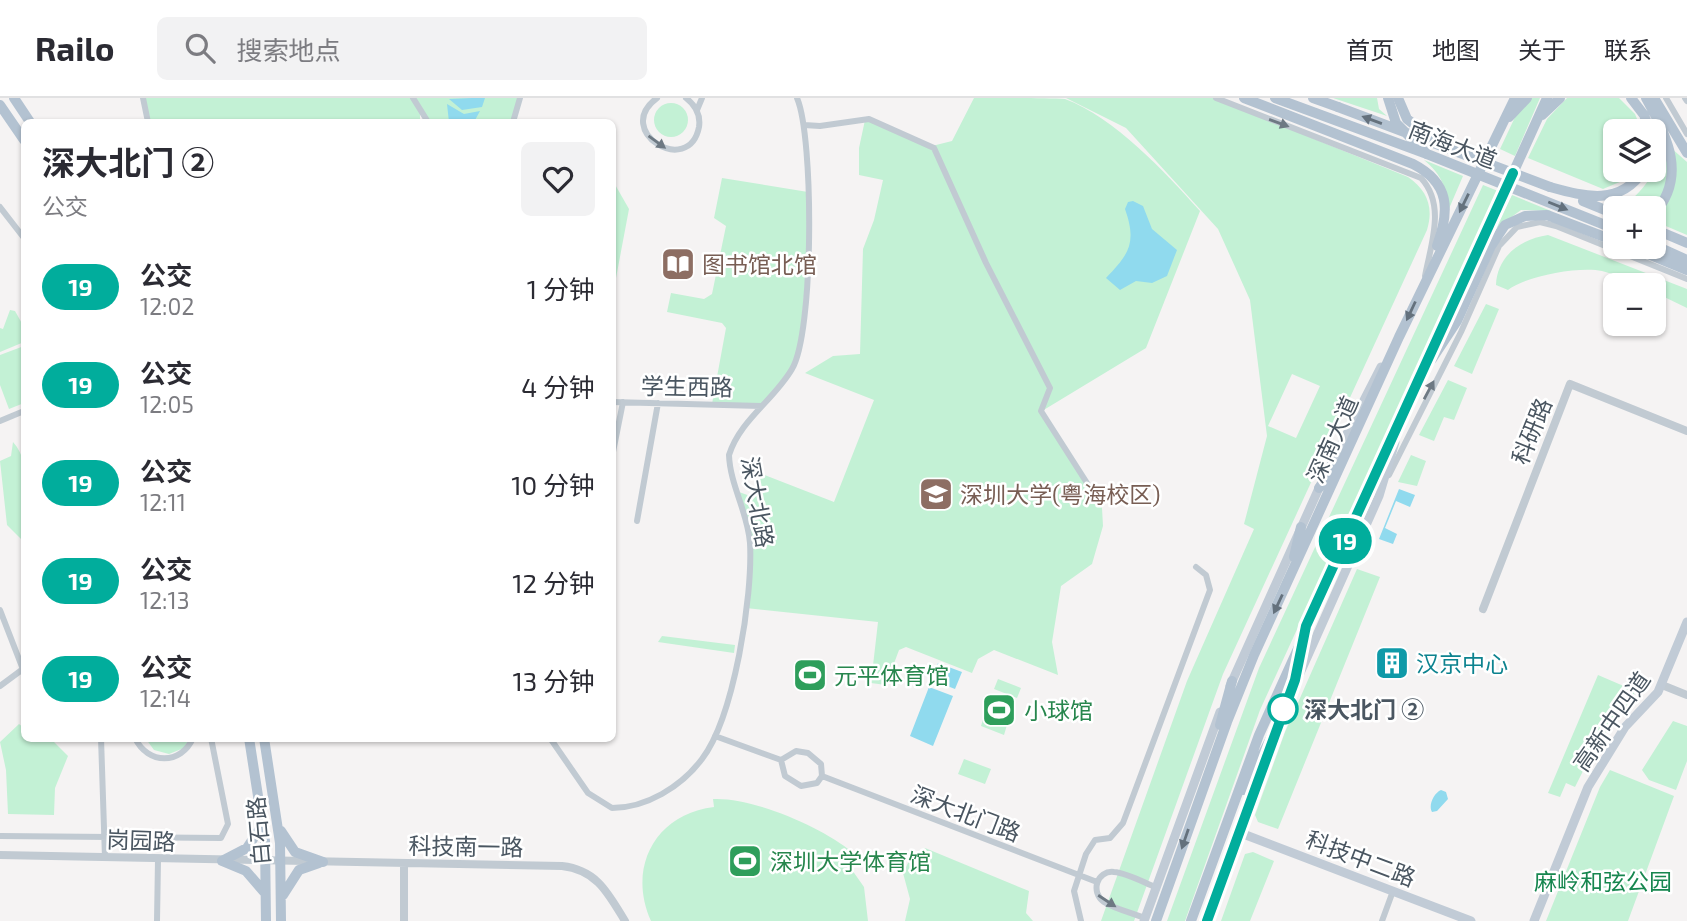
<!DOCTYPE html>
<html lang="zh">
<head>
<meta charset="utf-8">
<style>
	body { margin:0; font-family:"Exo 2","Noto Sans SC",sans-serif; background:#f2f2f3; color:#2b2b33; height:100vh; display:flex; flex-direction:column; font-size:26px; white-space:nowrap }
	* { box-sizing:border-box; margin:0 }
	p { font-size:23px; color:#7c7c81 }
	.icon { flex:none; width:38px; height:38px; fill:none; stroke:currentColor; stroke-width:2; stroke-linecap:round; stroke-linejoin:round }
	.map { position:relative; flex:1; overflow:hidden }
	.side { position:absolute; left:21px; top:21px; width:595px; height:623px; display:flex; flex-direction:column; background:#fff; border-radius:10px; box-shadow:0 2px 5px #0004 }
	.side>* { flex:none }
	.badge { padding:0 14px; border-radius:23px; font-size:24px; line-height:46px }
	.controls { position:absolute; left:1603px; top:21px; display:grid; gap:14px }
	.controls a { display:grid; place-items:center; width:63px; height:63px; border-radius:10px; background:#fff; box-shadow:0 2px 5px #0004; font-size:35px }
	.map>.badge { position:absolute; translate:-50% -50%; box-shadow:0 0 0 4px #fff }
	.round { display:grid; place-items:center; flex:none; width:74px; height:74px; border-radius:10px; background:#f2f2f3 }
	.overview { display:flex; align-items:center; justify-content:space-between; height:119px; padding:0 21px }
	h1 { font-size:33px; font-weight:700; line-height:52px }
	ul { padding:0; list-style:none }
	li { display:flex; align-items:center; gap:21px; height:98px; padding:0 21px }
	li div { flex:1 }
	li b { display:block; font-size:26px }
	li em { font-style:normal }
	li .badge { min-width:77px; font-weight:700; text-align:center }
	header { display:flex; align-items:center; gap:42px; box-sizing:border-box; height:98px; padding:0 35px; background:#fff; border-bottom:2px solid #e1e1e2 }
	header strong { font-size:33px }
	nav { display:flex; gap:38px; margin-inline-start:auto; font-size:24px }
	.search { width:490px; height:63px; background:#f2f2f3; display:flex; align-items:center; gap:18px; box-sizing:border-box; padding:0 24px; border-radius:10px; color:#7c7c81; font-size:26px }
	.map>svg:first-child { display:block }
	.green { fill:#c3f1d5; fill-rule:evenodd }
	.water { fill:#90daee }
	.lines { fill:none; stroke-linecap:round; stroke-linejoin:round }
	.minor { stroke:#c1cad2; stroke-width:6 }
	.tertiary { stroke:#c1cad2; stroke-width:8 }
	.secondary { stroke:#c1cbd6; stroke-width:9 }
	.primary { stroke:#b3c2d1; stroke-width:10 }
	.primary-bridge { stroke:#b3c2d1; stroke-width:10 }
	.oneway { fill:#64717d }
	.oneway2 { fill:#6e7983 }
	.line-casing { stroke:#fff; stroke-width:16 }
	.line { stroke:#01ad9c; stroke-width:10 }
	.stop-dot { fill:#fff; stroke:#01ad9c; stroke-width:3.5 }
	.labels { text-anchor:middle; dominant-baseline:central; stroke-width:5; stroke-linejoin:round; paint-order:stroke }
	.street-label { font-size:23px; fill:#4a5661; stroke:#fff }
	.education-label { font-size:23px; fill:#785e54; stroke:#fff; text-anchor:start }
	.culture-label { font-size:23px; fill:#0d838f; stroke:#fff; text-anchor:start }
	.leisure-label { font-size:23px; fill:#27864d; stroke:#fff; text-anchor:start }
	.stop-label { font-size:23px; font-weight:bold; fill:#4a5661; stroke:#fff; text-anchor:start }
	.park-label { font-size:23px; fill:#17864f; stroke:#fff }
</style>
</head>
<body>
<header>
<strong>Railo</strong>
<div class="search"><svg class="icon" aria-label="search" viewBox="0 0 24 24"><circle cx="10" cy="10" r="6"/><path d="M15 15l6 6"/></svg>搜索地点</div>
<nav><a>首页</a><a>地图</a><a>关于</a><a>联系</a></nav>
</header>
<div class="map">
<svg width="1687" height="823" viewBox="0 0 1687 823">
	<rect width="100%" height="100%" fill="#f5f3f3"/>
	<path class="green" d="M143 0H520L513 24H428L420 14V24H148Z
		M974 0C995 0 1048 0 1065 1 1114 19 1166 75 1200 113L1146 250 1042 313 1102 410 1103 428 1092 466 1061 488 1052 544 1058 577 994 552 978 561 972 575 906 549 899 552 886 587 871 585 878 524 746 510 750 444 739 394 753 399 762 376 834 404 874 302 805 275 833 258 860 256 863 151 874 122 883 82 859 77V50L865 22 932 48 952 43Z
		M1066 0H1213L1408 79C1427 92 1434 109 1427 132L1223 576 1134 823H1101L1187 583 1254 431 1244 426 1267 338 1250 202 1218 131 1126 30ZM1292 276 1320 288 1296 340 1268 328Z
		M1333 0H1377L1379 11 1387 18Z
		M1524 0H1540L1515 58 1500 51Z
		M1567 0H1619L1635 16 1642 33H1615V72H1633L1622 83 1603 91 1528 60 1547 21Z
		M654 22a17 17 0 1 1 34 0a17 17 0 1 1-34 0Z
		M1670 49 1687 64V137L1654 123V110L1619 109C1647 95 1652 72 1670 49Z
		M1424 62 1463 78 1448 113C1447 90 1442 77 1424 62Z
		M722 80 808 94 810 135 798 261 761 308 712 306 726 230 722 225 667 214 671 195 704 201 712 196 726 128 714 120Z
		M613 83 629 111 613 196Z
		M1483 87 1498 93 1260 612 1185 823H1167L1259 570Z
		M1512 97 1551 113 1521 112 1495 131Z
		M1548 137 1687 191V210L1654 194V187C1634 187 1621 178 1602 173 1580 168 1525 178 1508 192L1496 187C1497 158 1521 141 1548 137Z
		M1486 206 1499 211 1472 276 1454 268Z
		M10 212 15 213 24 229V244L0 254V230L3 231Z
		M24 248V305L9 311 0 287V257Z
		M1448 282 1467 290 1454 322 1444 319 1434 343 1419 337Z
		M13 344C34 366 25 416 24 444L7 427 0 363 11 358Z
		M1411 357 1426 363 1417 388 1398 384Z
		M1357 471 1380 479 1278 731 1258 724 1255 717 1285 634Z
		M662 538 735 547 734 555 658 544Z
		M1598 577 1633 592 1635 599 1597 645 1575 689 1566 685 1560 699 1548 695Z
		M998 581 1021 590 1017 600 994 591Z
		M991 599 1015 608 1011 618 988 609Z
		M984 618 1007 627 1004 637 981 628Z
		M1673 623 1687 628V663L1676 692 1649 682 1642 672Z
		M19 626 24 630V640L51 641 68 658 55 690 54 717 8 716 6 672 0 644Z
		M146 641H189L184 650 169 656 154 652Z
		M964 661 991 671 985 686 958 676Z
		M1610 672 1674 698 1628 823H1546L1600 689Z
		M713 701C752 699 822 729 852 754L845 762 864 789 868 823H651C627 770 655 716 714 709Z
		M925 750 1029 793 1026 815 1033 823H905L910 801 903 775 911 759Z
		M1253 754 1274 763 1250 823H1221L1245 756Z"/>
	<path class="water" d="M472 0H485L482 9 462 12 449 1Z
		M447 6 464 16 480 13 474 24H449Z
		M1133 103 1143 108 1152 131 1177 152 1167 178 1152 185 1136 183 1120 192 1106 180C1129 156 1137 145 1125 111L1128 104Z
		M1399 391 1415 397 1410 409 1396 403 1385 430 1397 436 1393 446 1379 441Z
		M938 565 962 574 955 591 932 582Z
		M929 589 953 598 933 648 910 638Z
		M1441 692 1446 694 1448 701 1437 713 1432 714C1428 707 1434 695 1441 692Z"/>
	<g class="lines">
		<path class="minor" d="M143 0 148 24
			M413 0 428 24
			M657 0C612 33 689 80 699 29 701 16 695 7 686 0
			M1216 0 1421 80C1446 107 1431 146 1425 178
			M1666 0 1687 36
			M1685 0 1687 3
			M697 12 702 0
			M513 24 520 0
			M804 27 820 28 869 21 934 50 986 165 1050 290 1041 313 1094 396
			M0 109 24 140
			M24 208V222
			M612 304 761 308
			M0 323 24 313
			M612 359 623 304
			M1389 377 1461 234 1499 148 1517 129 1540 124 1556 128 1687 181
			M637 423 658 305
			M0 512 24 574
			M0 588 23 571
			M715 638 781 662
			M101 640 105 760
			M135 640C148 667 181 667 193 640
			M550 640 588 695 612 710C646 710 681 689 702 661 734 619 753 498 750 445 748 415 730 387 729 357 740 322 774 302 792 271 814 235 814 39 797 0
			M796 653 808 655 821 666 822 678 817 685 801 688 785 678 781 662Z
			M822 678 1097 784
			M0 738 221 740 228 726 211 640
			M1145 820C1132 815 1115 811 1104 804 1090 794 1097 772 1114 774 1127 775 1143 784 1155 789
			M157 823 158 762
			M1081 823 1074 793 1086 756 1095 742 1110 740 1123 725 1210 492 1206 477 1196 469
			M1382 823 1393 793"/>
		<path class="tertiary" d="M1483 511 1570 286 1687 333
			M1662 587 1687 597
			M0 757 562 768C597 772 608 795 625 823
			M404 823V766"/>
		<path class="secondary" d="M1230 588 1319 390 1381 269
			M1272 638 1379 398 1395 344
			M1238 734 1471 823
			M1144 823 1220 614
			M1207 823 1264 661
			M1534 823 1588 689 1625 629 1658 594 1687 524"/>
		<path class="primary" d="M14 0 30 24
			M1244 0 1413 66C1450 85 1450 112 1437 148
			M1275 0 1427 56
			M1313 0 1338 9
			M1398 0 1407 21 1434 42
			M1631 0 1644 17 1650 33
			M1646 0C1668 39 1687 79 1654 116
			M1654 0 1687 55
			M0 7 24 42
			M1542 17 1560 0
			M1509 19 1527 0
			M1550 89C1586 99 1620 108 1644 72
			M1583 103 1615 116
			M1654 131 1687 145
			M1654 147 1687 162
			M1631 149 1687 172
			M1432 261 1457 223 1491 148 1505 127 1525 118 1547 117 1615 143
			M1319 390 1335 369
			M1294 459 1301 429
			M1295 582 1302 549
			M1220 627 1232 583
			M249 640 265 743 266 823
			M264 640 280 745 281 823
			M1244 692 1275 632
			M281 733 295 754 323 764
			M222 763 246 773 265 795
			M222 763 247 750 263 726
			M283 797 299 772 319 765
			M1156 823 1227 624 1254 557 1399 239 1515 0
			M1191 823 1259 637 1547 0"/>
		<path class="primary-bridge" d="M1388 0 1396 25 1427 56 1615 131
			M1338 9 1550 89"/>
	</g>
	<defs><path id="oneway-solid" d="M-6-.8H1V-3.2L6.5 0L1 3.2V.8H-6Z" transform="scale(1.75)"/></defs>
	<g class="oneway">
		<use href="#oneway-solid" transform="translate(1372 22) rotate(-160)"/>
		<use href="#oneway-solid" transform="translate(1464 105) rotate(116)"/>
		<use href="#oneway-solid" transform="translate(1558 108) rotate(22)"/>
		<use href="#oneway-solid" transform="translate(1411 213) rotate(115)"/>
		<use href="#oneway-solid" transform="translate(1278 506) rotate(115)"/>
		<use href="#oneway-solid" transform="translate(1185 741) rotate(109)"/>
	</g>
	<g class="oneway2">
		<use href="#oneway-solid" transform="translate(1279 25) rotate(20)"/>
		<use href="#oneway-solid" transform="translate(657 44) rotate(36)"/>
		<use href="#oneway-solid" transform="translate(1429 292) rotate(-62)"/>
		<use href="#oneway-solid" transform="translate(1107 803) rotate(33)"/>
	</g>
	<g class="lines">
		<g class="line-casing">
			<path id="line" d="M1207 823 1295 582 1306 528 1513 75"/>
		</g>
		<use href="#line" class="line"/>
	</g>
	<defs>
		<g id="library-square" transform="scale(1.75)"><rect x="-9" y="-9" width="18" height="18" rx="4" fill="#8d6e63" stroke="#fff"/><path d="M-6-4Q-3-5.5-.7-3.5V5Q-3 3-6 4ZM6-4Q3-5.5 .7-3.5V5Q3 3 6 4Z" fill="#fff"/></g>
		<g id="university-square" transform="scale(1.75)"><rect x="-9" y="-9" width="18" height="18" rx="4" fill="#8d6e63" stroke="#fff"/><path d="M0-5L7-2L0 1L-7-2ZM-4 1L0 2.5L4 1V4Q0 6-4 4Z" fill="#fff"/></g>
		<g id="building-square" transform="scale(1.75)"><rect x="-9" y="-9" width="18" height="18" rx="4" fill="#0f9aa8" stroke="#fff"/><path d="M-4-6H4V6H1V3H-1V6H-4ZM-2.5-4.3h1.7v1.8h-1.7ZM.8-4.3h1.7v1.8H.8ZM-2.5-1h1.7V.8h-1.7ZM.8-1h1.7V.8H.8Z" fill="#fff"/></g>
		<g id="stadium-square" transform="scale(1.75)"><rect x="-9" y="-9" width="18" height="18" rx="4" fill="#2e9e5b" stroke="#fff"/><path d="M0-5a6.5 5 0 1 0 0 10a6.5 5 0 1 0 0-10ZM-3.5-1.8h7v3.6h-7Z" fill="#fff"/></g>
	</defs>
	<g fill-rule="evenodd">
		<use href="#library-square" x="678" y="166"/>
		<use href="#university-square" x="936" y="396"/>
		<use href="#building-square" x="1392" y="565"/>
		<use href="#stadium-square" x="810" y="577"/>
		<use href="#stadium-square" x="999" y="612"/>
		<use href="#stadium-square" x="745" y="763"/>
	</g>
	<circle class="stop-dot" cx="1283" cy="611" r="14"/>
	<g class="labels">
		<g class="street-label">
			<text transform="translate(1453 46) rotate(21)">南海大道</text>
			<text transform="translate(687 288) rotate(1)">学生西路</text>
			<text transform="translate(1531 333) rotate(-68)">科研路</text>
			<text transform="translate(1332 341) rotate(-66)">深南大道</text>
			<text transform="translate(758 404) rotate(80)">深大北路</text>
			<text transform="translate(1611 623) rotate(-55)">高新中四道</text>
			<text transform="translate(966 715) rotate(21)">深大北门路</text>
			<text transform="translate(258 733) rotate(-95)">白石路</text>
			<text transform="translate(141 742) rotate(2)">岗园路</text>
			<text transform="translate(466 748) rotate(1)">科技南一路</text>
			<text transform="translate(1361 760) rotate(21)">科技中二路</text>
		</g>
		<g class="education-label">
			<text x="702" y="166">图书馆北馆</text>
			<text x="960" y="396">深圳大学(粤海校区)</text>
		</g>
		<g class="culture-label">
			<text x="1416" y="565">汉京中心</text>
		</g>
		<g class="leisure-label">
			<text x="834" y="577">元平体育馆</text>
			<text x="1024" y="612">小球馆</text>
			<text x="770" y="763">深圳大学体育馆</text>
		</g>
		<g class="stop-label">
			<text x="1304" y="611">深大北门 ②</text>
		</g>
		<g class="park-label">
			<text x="1603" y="783">麻岭和弦公园</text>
		</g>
	</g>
</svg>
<div class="controls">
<a><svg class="icon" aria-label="layers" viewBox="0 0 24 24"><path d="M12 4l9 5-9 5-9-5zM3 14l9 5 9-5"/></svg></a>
<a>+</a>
<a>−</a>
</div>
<b class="badge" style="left:1345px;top:443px;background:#01ad9c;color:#fff">19</b>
<section class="side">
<div class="overview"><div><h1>深大北门 ②</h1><p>公交</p></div><a class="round"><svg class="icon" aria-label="heart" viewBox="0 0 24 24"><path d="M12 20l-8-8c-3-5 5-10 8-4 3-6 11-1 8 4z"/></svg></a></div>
<ul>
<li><span class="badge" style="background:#01ad9c;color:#fff">19</span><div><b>公交</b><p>12:02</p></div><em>1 分钟</em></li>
<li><span class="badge" style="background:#01ad9c;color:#fff">19</span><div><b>公交</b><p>12:05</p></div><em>4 分钟</em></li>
<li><span class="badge" style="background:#01ad9c;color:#fff">19</span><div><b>公交</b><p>12:11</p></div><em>10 分钟</em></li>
<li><span class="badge" style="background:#01ad9c;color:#fff">19</span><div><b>公交</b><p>12:13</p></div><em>12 分钟</em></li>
<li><span class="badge" style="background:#01ad9c;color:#fff">19</span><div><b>公交</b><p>12:14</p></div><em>13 分钟</em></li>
</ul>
</section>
</div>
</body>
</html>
